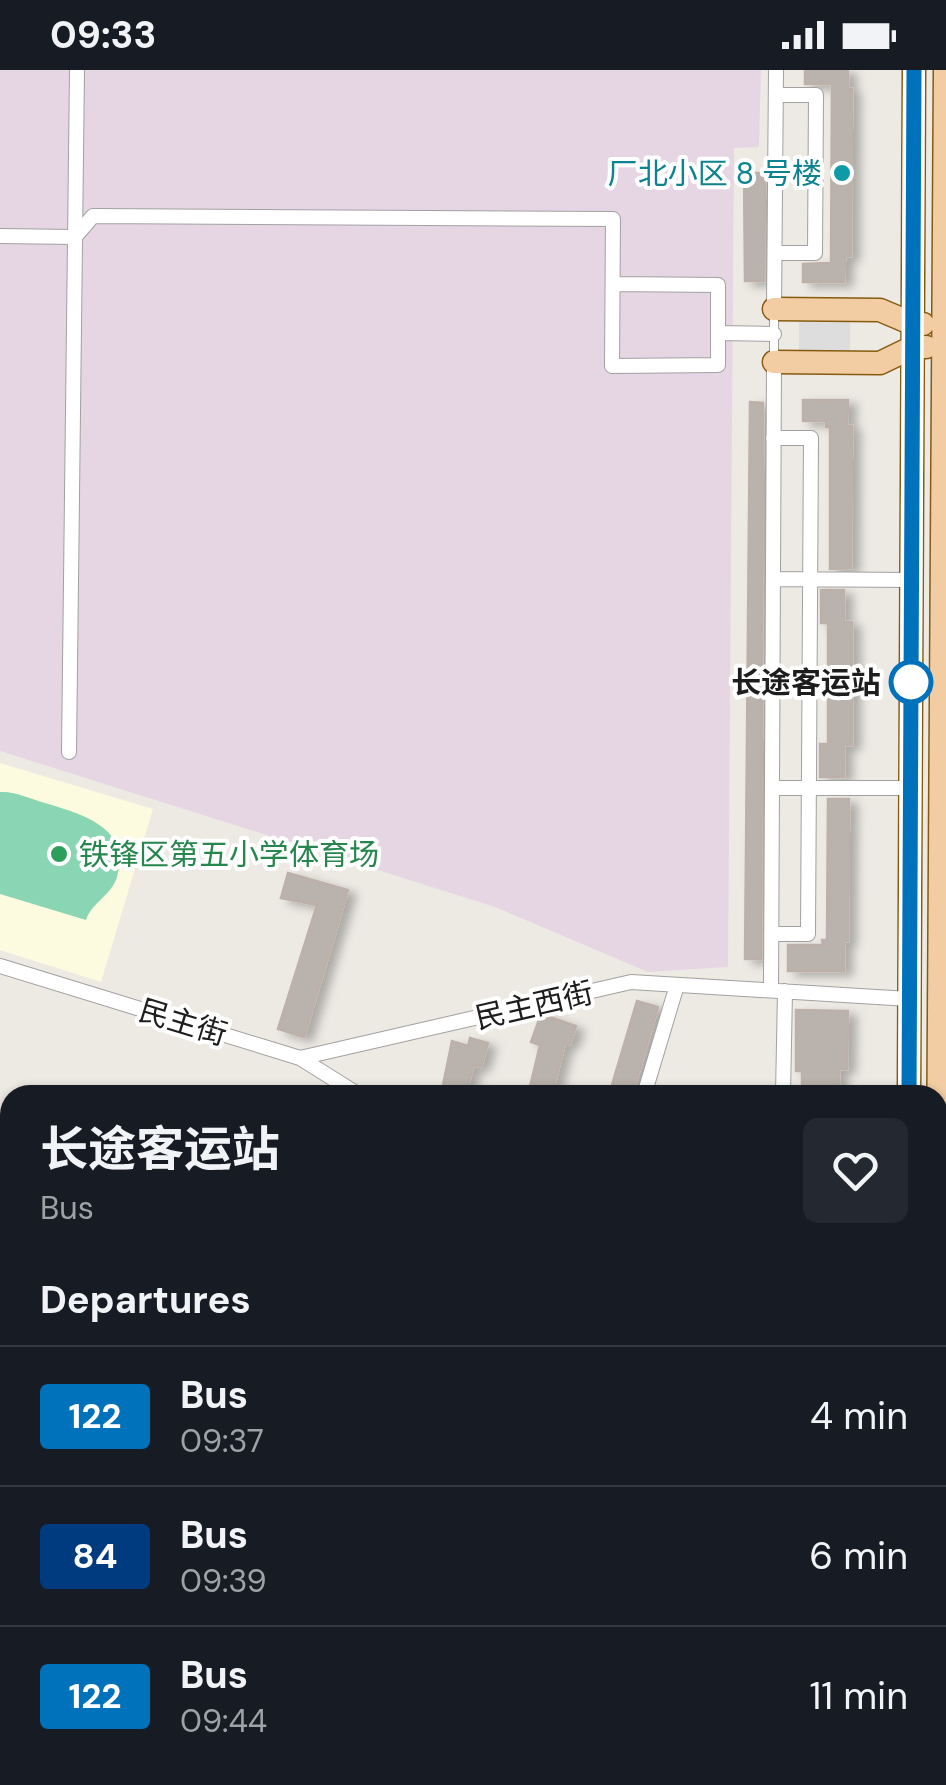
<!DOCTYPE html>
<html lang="en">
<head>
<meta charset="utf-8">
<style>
	body { margin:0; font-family:"DM Sans","Noto Sans SC",sans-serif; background:#242831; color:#f1f3f6; height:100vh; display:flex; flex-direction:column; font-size:38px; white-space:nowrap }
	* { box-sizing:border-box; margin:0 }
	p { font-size:32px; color:#9ea1a6 }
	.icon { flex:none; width:55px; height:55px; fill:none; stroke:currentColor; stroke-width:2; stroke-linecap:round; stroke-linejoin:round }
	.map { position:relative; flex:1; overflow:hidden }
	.panel { position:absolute; left:0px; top:1015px; width:948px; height:700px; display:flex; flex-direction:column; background:#171b24; border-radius:30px 30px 0 0; box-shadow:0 2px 8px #0004 }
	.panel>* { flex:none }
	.badge { padding:0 20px; border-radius:8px; font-size:35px; line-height:65px }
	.map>.badge { position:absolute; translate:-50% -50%; box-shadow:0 0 0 5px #fff }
	h2 { padding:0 40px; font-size:38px; line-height:90px }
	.round { display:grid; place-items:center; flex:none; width:105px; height:105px; border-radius:15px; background:#242831 }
	.headline { display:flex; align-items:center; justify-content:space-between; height:170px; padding:0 40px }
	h1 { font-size:48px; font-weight:700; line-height:75px }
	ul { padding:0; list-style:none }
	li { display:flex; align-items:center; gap:30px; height:140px; padding:0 40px; border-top:2px solid #363941 }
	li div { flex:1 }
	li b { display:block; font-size:38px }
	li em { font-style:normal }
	li .badge { min-width:110px; font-weight:700; text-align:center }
	.status { display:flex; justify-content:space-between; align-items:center; height:70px; padding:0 50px; background:#171b24; direction:ltr }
	.status svg { height:28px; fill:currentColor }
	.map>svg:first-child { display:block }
	.industrial { fill:#e6d6e3 }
	.education { fill:#fcfadf }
	.grass { fill:#cae3ae }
	.pitch { fill:#89d5b4 }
	.parking { fill:#ddd }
	.building { fill:#bab3ad; stroke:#bdb0a8; stroke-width:2.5; filter:url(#shadow) }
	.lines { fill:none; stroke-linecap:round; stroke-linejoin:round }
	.lane-casing { stroke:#a1a1a1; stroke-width:10 }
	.street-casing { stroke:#a1a1a1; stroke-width:16 }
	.secondary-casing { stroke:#63690f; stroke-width:22 }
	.primary-casing { stroke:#875a0f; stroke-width:25 }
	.highway-casing { stroke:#c7356e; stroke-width:28 }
	.path { stroke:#ec7d77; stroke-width:2.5; stroke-dasharray:5 5; stroke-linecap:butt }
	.lane { stroke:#fff; stroke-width:8 }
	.street { stroke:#fff; stroke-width:14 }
	.secondary { stroke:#f2f3bc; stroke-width:20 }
	.primary { stroke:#f2cda4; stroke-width:22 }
	.highway { stroke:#dd93a4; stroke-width:25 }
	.line-casing { stroke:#fff; stroke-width:22 }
	.line { stroke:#0072bc; stroke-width:15 }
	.culture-dot { fill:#0f9aa8; stroke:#fff; stroke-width:4 }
	.stop-dot { fill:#fff; stroke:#0072bc; stroke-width:5 }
	.leisure-dot { fill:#2e9e5b; stroke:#fff; stroke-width:4 }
	.labels { text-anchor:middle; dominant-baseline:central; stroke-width:8; stroke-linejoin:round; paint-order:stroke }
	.culture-label { font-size:30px; fill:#0d838f; stroke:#fff; text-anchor:end }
	.stop-label { font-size:30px; font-weight:bold; fill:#1d1d1d; stroke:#fff; text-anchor:end }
	.leisure-label { font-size:30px; fill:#27864d; stroke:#fff; text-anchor:start }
	.street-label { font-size:30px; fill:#1d1d1d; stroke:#fff }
</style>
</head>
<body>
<div class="status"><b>09:33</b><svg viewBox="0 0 49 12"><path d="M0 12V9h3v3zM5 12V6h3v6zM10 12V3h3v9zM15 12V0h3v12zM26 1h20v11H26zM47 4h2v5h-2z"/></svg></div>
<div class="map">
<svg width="946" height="1715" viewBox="0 0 946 1715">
	<defs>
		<filter id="shadow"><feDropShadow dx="8" dy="4.5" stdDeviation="5" flood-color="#0004"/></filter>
	</defs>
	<rect width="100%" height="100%" fill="#edeae4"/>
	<path class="industrial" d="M0 0H761L759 77 734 78 728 897 648 902 495 837 0 681Z"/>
	<path class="education" d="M0 693 153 739 101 912 0 880Z"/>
	<path class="grass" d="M938 1639 946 1641V1715H857L860 1705H938Z"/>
	<path class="pitch" d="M0 722C15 721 31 729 45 733 81 744 132 757 117 807 111 826 92 832 86 850L0 824Z"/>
	<path class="parking" d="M799 248H850V285H799Z"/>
	<path class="building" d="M805 0H848V19H852L851 186H845L844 212H803V194L831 193 832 14H805Z
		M744 103H765L764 211H745Z
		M803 330H848L847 356H852L851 498 830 499V357H826V351H803Z
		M750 332 763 333 761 889H745Z
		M821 520H844V552H852V675H844V707H820V674H828V553H821Z
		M828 729H849L848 871H844V901H788V875H823L822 870H827Z
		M288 803 348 820 304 967 278 959 317 835 281 828Z
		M637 931 658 937 632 1025H609Z
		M796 940 848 941 847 999H839V1025H802V1001H796Z
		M541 944 576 956 570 974 565 973 552 1025H528L540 975 531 972Z
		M470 968 488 973 481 997 474 995 465 1025H441L452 971 468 976Z"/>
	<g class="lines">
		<g class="lane-casing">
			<path id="lane" d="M774 290V244"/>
		</g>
		<g class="street-casing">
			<path id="street" d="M0 166 75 167 93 146 613 149 612 296 718 295V215L613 214
				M775 183H815L816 25H776
				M774 239 776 0
				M718 263 774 264
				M773 509 912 510
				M69 682 77 0
				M772 718H910
				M771 864H808L811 368H773
				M0 896 300 988 359 1025
				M771 920 774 292
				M300 988 631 912 909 929
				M644 1025 677 915
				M783 1025 785 921
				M0 1461 10 1464
				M328 1705 336 1715
				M359 1705 368 1715
				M450 1715 453 1705
				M470 1715 473 1705"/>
		</g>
		<g class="secondary-casing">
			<path id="secondary" d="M938 1280 946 1282"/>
		</g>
		<g class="primary-casing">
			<path id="primary" d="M774 239 880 240 913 254H923
				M774 292 880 293 913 277H926
				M909 1025 914 0
				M938 1104 945 0
				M938 1500 946 1525
				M938 1623 946 1626
				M846 1715 849 1705"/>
		</g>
		<g class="highway-casing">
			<path id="highway" d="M0 1679 10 1682
				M87 1705 121 1715
				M0 1711 12 1715"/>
		</g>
		<path class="path" d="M392 1705H397
			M906 1705 915 1715
			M387 1715 390 1705"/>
		<use href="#lane" class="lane"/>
		<use href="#street" class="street"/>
		<use href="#secondary" class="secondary"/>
		<use href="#primary" class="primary"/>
		<use href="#highway" class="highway"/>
	</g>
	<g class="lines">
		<g class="line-casing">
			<path id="line" d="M909 1025 914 0"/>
		</g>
		<use href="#line" class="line"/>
	</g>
	<circle class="culture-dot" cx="842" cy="103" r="10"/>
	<circle class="stop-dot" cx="911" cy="612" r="20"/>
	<circle class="leisure-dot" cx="59" cy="784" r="10"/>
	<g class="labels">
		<g class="culture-label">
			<text x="822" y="103">厂北小区 8 号楼</text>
		</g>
		<g class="stop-label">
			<text x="881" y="612">长途客运站</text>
		</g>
		<g class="leisure-label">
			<text x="79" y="784">铁锋区第五小学体育场</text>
		</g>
		<g class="street-label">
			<text transform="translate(534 935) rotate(-13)">民主西街</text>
			<text transform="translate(183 952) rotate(17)">民主街</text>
		</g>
	</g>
</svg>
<section class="panel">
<div class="headline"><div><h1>长途客运站</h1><p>Bus</p></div><a class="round"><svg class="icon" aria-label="heart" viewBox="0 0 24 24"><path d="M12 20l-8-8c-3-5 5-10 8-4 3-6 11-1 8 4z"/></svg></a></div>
<h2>Departures</h2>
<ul>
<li><span class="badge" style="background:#0072bc;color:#fff">122</span><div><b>Bus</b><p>09:37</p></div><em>4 min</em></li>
<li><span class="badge" style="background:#003b80;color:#fff">84</span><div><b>Bus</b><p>09:39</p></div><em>6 min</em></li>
<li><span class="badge" style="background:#0072bc;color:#fff">122</span><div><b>Bus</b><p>09:44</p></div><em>11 min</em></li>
</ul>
</section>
</div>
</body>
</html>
